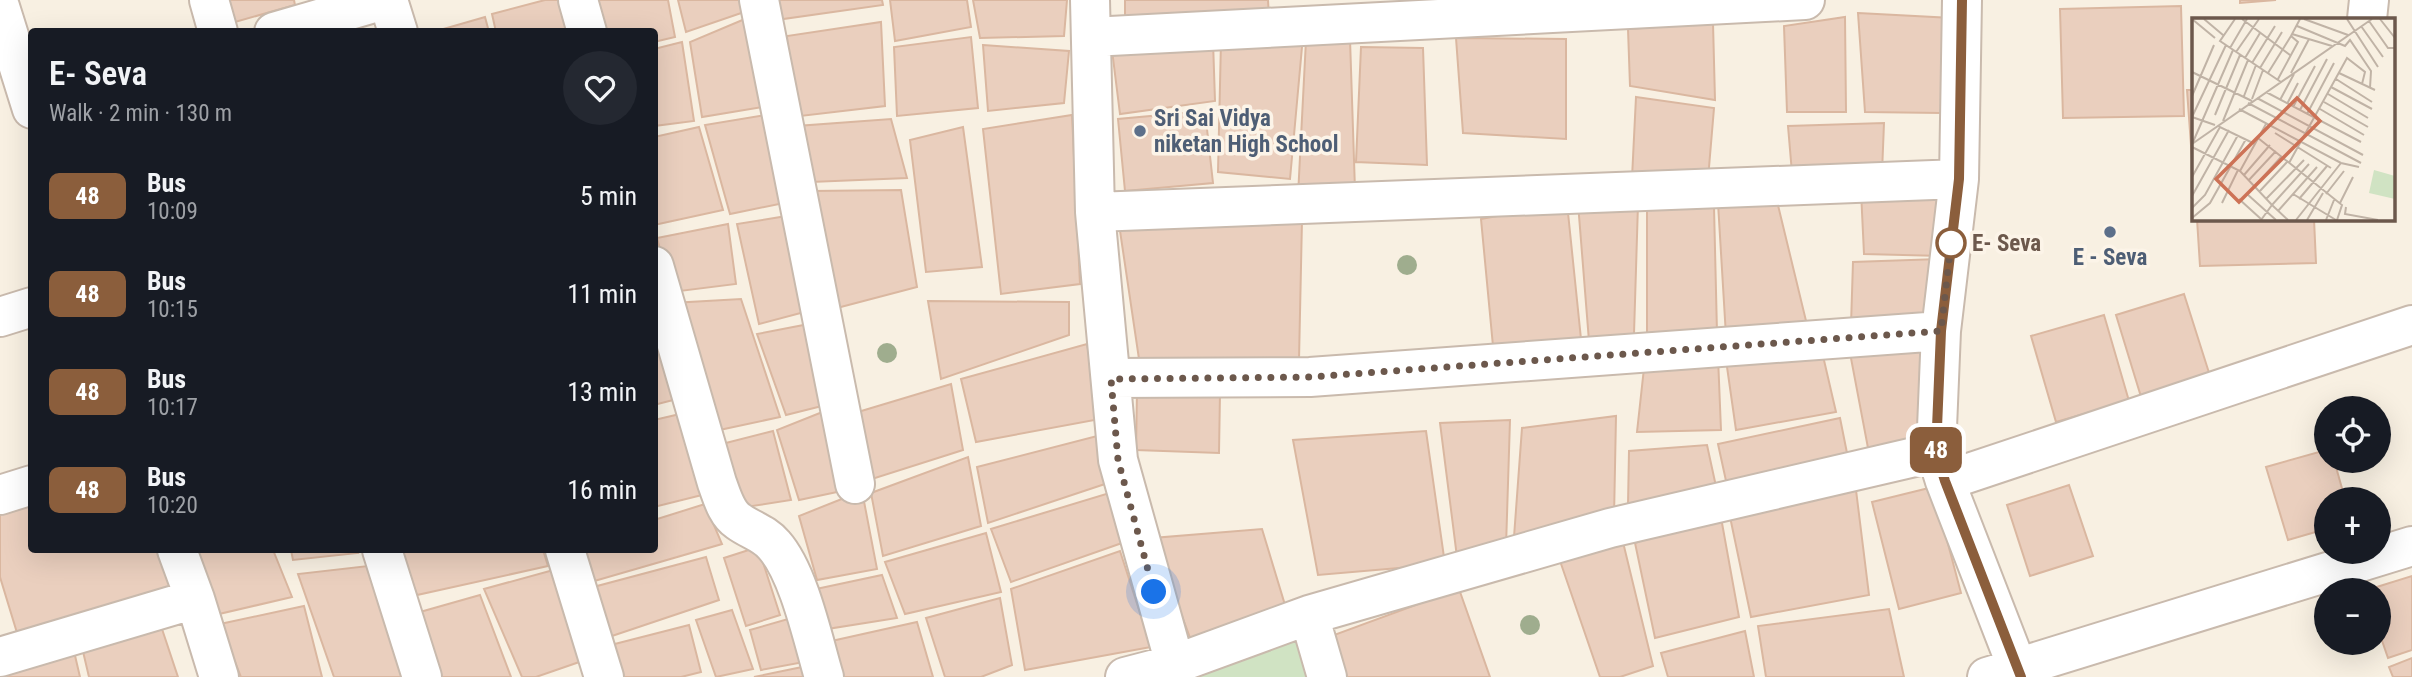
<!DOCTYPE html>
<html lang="en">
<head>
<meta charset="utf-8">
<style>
	body { margin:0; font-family:"Roboto Condensed",sans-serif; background:#242831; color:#f1f3f6; height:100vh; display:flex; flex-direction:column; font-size:26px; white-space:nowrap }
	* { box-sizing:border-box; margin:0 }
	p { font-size:23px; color:#9ea1a6 }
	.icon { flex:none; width:38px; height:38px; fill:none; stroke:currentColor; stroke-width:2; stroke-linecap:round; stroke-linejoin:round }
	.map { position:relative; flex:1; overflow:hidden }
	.details { position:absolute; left:28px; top:28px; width:630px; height:525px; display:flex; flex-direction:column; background:#171b24; border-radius:7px; box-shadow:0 7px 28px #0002 }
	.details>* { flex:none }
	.badge { padding:0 14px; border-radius:10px; font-size:24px; line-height:46px }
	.controls { position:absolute; left:2314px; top:396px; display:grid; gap:14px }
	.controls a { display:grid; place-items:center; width:77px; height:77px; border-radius:50%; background:#171b24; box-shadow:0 7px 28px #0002; font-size:35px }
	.you { position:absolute; width:35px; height:35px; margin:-18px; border:5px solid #fff; border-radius:50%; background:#1a73e8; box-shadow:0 0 0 10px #1a73e833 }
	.map>.badge { position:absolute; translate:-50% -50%; box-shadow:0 0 0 4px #fff }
	.round { display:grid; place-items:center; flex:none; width:74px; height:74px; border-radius:37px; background:#242831 }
	.headline { display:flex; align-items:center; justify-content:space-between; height:119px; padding:0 21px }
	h1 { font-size:33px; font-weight:600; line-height:52px }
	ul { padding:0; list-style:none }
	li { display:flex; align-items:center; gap:21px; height:98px; padding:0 21px }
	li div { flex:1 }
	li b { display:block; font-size:26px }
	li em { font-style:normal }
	li .badge { min-width:77px; font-weight:700; text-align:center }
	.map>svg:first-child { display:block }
	.green { fill:#d0e3c3 }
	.building { fill:#eacfbe; stroke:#dab7a0; stroke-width:2 }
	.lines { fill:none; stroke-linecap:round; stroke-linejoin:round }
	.minor-casing { stroke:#c9baad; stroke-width:42 }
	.minor { stroke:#fff; stroke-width:38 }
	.tree { fill:#9fad8e }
	.line-casing { stroke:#fff; stroke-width:16 }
	.line { stroke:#8b5e3c; stroke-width:10 }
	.walk { stroke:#6c584c; stroke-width:7; stroke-dasharray:0 12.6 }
	.service-dot { fill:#5c6f8a; stroke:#fcf4e8; stroke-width:2.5 }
	.stop-dot { fill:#fff; stroke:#8b5e3c; stroke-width:3.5 }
	.labels { text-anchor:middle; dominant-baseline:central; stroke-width:7; stroke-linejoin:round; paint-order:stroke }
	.service-label { font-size:23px; font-weight:bold; fill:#4e5e75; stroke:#fcf4e8; text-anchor:start }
	.stop-label { font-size:23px; font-weight:bold; fill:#6c584c; stroke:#fcf4e8; text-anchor:start }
	.inset-road { fill:none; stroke:#c0b3a6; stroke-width:2 }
	.view { fill:#cd7256; fill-opacity:0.15; stroke:#cd7256; stroke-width:3.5 }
	.inset-edge { fill:none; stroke:#6c584c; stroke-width:3.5 }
</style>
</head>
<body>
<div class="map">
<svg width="2412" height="677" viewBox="0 0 2412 677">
	<rect width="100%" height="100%" fill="#f8f0e2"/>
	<path class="green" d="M1299 638 1308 677H1173Z"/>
	<path class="building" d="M214 0H294L295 5 221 26Z
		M545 0H562L570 32H496L492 14Z
		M591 0H668L675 37 654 42V32H601Z
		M678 0H749L750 10 686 32Z
		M773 0H882L883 5 776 20Z
		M890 0H967L971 27 895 41Z
		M973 0H1067L1064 36 980 38Z
		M1125 0H1268L1269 17 1125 20Z
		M2240 0H2276L2240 3Z
		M2181 6 2184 116 2063 118 2060 9Z
		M1858 13 1952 18 1941 113 1865 112Z
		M752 16 768 106 702 117 690 42Z
		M485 17 489 32H433Z
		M1845 17 1846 112H1787L1784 26Z
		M881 22 885 106 792 117 787 36Z
		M1713 23 1715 100 1630 86 1628 29Z
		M1303 36 1290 179 1218 172 1221 41Z
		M971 37 978 108 897 116 894 47Z
		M1456 38 1566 39V139L1463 133Z
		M1350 39 1355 190 1298 196 1306 40Z
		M1213 41 1215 101 1120 114 1112 50Z
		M682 42 694 121 654 126V49Z
		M983 45 1069 51 1064 103 988 111Z
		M1361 47 1423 48 1427 165 1356 162Z
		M2187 90H2193V173Z
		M1636 97 1714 108 1708 179 1632 178Z
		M1205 111 1213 183 1125 191 1118 119Z
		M772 114 789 202 730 214 705 125Z
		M1072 115 1080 284 1001 294 983 129Z
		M891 119 907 178 811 182 797 126Z
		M1884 123 1882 173H1792L1788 126Z
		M699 127 723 210 654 225V137Z
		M963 127 982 267 926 272 910 140Z
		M1950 189 1942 256 1864 254 1861 191Z
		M901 190 917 287 837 308 812 191Z
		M1776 197 1808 329 1726 336 1718 203Z
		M1647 200 1714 207 1717 333H1647Z
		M1567 203 1581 339 1493 346 1481 219Z
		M1578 203 1638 204 1634 334 1589 341Z
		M793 215 812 310 759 324 737 224Z
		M2197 219H2314L2316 263 2200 266Z
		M1302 220 1299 360 1139 359 1119 224Z
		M728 224 736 284 672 292 657 238Z
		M1939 259 1929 320 1851 325 1853 262Z
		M2184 294 2211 379 2142 400 2116 315Z
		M741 299 780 417 710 432 672 303Z
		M928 301 1069 302V335L941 379Z
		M2104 315 2129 401 2056 422 2031 336Z
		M814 323 826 405 786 415 757 334Z
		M661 343 677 399 654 405V345Z
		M1820 343 1836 412 1736 430 1725 353Z
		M1087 344 1100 419 976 442 961 379Z
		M1931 346 1925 445 1868 448 1850 353Z
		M1718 357 1721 430 1637 432 1645 359Z
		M951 384 963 450 872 479 858 412Z
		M1137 391 1220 393 1219 453 1136 450Z
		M830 409 842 491 799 500 777 430Z
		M680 414 702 495 654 507V420Z
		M1616 416 1614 518 1514 537 1522 428Z
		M1840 418 1849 463 1728 490 1718 444Z
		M1510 420 1506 547 1457 557 1440 423Z
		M773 431 791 500 739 508 718 445Z
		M1426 431 1445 564 1318 575 1293 440Z
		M1101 435 1105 484 988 523 977 467Z
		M1707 445 1717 491 1628 505 1629 451Z
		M2326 450V460H2334L2345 499H2326V529L2288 540 2266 467Z
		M968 457 981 526 883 556 871 493Z
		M2069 485 2093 556 2030 576 2007 505Z
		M1933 487 1961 593 1899 609 1872 502Z
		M1856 490 1869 595 1751 617 1729 512Z
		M862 491 877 569 817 580 799 516Z
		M1116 491 1122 543 1011 582 991 529Z
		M32 499V550H164L178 596 18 636 0 577V507Z
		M705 504 722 544 591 582 581 550H654V520Z
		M1720 512 1739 617 1655 638 1635 543Z
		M1262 529 1285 605 1192 643 1153 538Z
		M986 533 1001 592 905 614 885 562Z
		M1622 538 1653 666 1620 677H1600L1559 558Z
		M758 547 780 615 746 626 724 558Z
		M195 550H273L292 597 219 614Z
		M291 550H357L358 553 293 560Z
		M401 550H543L548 566 417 595Z
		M1120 551 1151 647 1025 670 1011 589Z
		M706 557 719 600 609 637 586 589Z
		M368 566 404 677H334L298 574Z
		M557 569 585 660 536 677H522L484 589Z
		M882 575 897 618 827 629 816 589Z
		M2412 576V650L2388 658 2378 629V590H2367Z
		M1459 589 1490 677H1347L1334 635Z
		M480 595 511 677H431L413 614Z
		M1000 598 1012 665 981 677H945L926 618Z
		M304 606 322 677H241L220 624Z
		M1889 609 1904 677H1766L1758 626Z
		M732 610 753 669 716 677 696 620Z
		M795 617 804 662 761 670 750 630Z
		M917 622 933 677H839L827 642Z
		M160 623 178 677H89L81 643Z
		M689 625 701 672 681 677H611L603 647Z
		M1745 631 1754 677H1668L1661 653Z
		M73 647 80 677H8L6 670Z
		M2412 658V677H2393L2389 667Z
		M807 666 808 677H754Z"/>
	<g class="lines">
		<g class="minor-casing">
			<path id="minor" d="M209 0 218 32
				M388 0 398 32
				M578 0 587 32
				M759 0 855 484
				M1090 0 1095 212 1118 460 1175 664
				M1962 0 1959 179 1941 331 1936 452 1945 481 2021 677
				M0 7 32 109
				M2367 19 2369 0
				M274 32 384 0
				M1091 37 1805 0
				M1095 212 1959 179
				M654 266 717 483C722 496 726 513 738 521 750 530 764 533 774 545 799 573 813 640 824 677
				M0 317 32 307
				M1111 378 1310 377 1941 331
				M1945 481 2412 325
				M0 495 32 485
				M177 550 195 599 219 677
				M382 550 422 677
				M565 550 604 677
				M1309 615 1327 677
				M0 657 195 599
				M1125 677 1175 664 1309 615 1610 528 1936 452
				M1987 677 2412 546"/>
		</g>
		<use href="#minor" class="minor"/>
	</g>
	<g class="tree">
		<circle cx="1407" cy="265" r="10"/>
		<circle cx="887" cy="353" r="10"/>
		<circle cx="1530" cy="625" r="10"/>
	</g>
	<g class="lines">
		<g class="line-casing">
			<path id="line" d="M1962 0 1959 179 1941 331 1936 452 1945 481 2021 677"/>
		</g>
		<use href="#line" class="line"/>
		<path class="walk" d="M1154 592 1118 460 1111 379 1310 377 1941 331 1951 243"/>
	</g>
	<g class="service-dot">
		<circle cx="1140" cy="131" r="7"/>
		<circle cx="2110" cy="232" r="7"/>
	</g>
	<circle class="stop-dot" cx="1951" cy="243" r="14"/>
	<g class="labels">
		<g class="service-label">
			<text x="1154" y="118">Sri Sai Vidya<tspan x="1154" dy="26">niketan High School</tspan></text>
			<text x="2110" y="257" text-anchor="middle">E - Seva</text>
		</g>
		<g class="stop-label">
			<text x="1972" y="243">E- Seva</text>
		</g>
	</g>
	<g transform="translate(2192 18)">
		<rect width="203" height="203" fill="#f8f0e2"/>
		<path d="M182 152 203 158V181L177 175Z" fill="#d0e3c3"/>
		<path class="inset-road" d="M0 1 23 20M12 1 31 17M43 1 28 23 89 64M50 1 98 37M112 1 156 17M155 1 186 49M188 1 203 20M177 3 196 30H203M105 8 153 28 158 22 179 53 178 70M169 8 191 39M100 16 140 28M38 30 55 1M44 34 67 1M53 40 68 15M60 45 83 8M68 50 90 14M0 54 60 83M76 55 99 18M99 55 117 21M147 55 183 72M86 61 106 24 99 18 108 1M144 61 180 84M139 69 180 91M74 74 169 124M136 76 176 100M0 78 22 27M52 78 64 47M65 80 171 137M60 81 71 52M88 82 102 56M132 84 176 109M56 85 169 145M95 86 106 65M101 89 123 48M47 91 149 145 167 149M128 91 172 117M108 92 135 41M115 96 142 45M23 97 48 37M0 99 34 27M0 99 23 107M31 103 56 42M83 115 139 150M66 120 150 187 145 202M1 124 41 32M0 126 180 1M0 129 48 153 80 187 117 146M97 145 155 40 173 54 170 66M48 153 74 106M52 157 78 127M0 159 28 109 63 126M56 163 84 133M62 169 90 138M67 174 96 143M55 176 84 202M101 176 144 202M134 176 152 153M0 178 37 112M47 181 69 201M74 181 112 142M107 181 135 148M30 185 46 152M148 185 161 159M154 189 153 196 186 202M0 190 13 177 46 117M86 193 125 149M0 200 18 185 54 121M69 202 80 187 96 202M104 202 149 145M115 202 131 175M134 202 142 182"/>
		<path class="view" d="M105 80 128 103 47 184 24 161Z"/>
		<rect width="203" height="203" class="inset-edge"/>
	</g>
</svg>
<div class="controls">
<a><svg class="icon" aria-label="locate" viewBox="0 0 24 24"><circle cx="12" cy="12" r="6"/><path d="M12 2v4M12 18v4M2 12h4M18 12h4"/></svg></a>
<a>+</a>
<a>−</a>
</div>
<div class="you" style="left:1154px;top:592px"></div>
<b class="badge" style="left:1936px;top:450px;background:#8b5e3c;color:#fff">48</b>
<section class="details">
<div class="headline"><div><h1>E- Seva</h1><p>Walk · 2 min · 130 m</p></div><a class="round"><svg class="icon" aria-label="heart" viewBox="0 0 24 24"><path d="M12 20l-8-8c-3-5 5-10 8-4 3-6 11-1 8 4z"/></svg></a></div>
<ul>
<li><span class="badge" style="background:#8b5e3c;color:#fff">48</span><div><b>Bus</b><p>10:09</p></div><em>5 min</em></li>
<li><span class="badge" style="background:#8b5e3c;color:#fff">48</span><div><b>Bus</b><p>10:15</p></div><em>11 min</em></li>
<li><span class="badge" style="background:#8b5e3c;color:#fff">48</span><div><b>Bus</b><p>10:17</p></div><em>13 min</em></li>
<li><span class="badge" style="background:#8b5e3c;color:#fff">48</span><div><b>Bus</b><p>10:20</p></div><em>16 min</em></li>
</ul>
</section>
</div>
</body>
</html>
